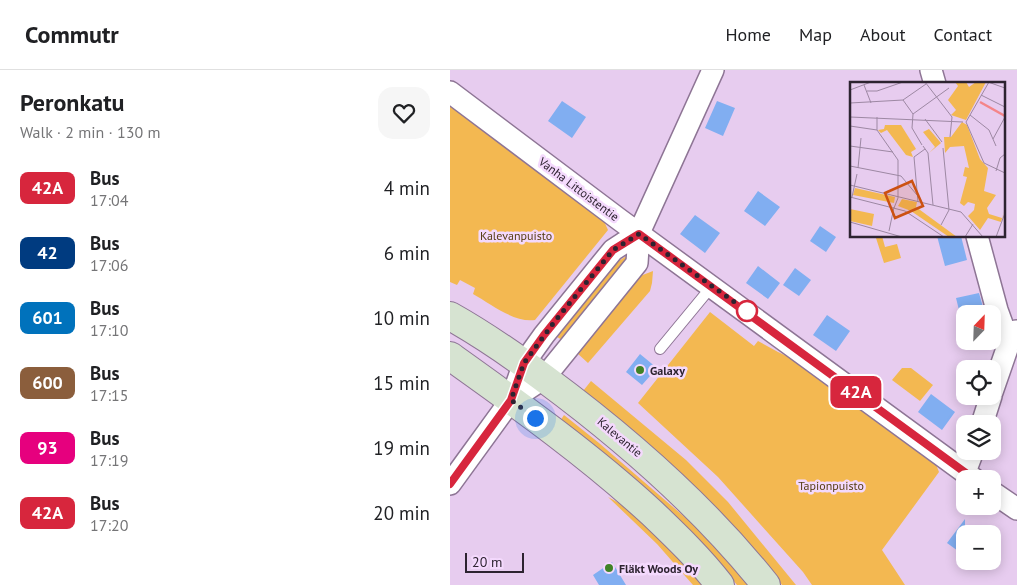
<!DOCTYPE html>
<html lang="en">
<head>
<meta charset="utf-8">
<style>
	body { margin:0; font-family:"PT Sans",sans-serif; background:#f6f6f6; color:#202124; height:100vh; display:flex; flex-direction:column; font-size:19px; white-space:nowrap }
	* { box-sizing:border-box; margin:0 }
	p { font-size:16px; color:#757577 }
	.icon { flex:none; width:28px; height:28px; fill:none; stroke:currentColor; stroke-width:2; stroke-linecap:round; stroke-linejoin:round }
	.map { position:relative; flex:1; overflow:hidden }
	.panel { display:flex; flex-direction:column; background:#fff; width:450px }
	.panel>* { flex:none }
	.badge { padding:0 10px; border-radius:8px; font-size:18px; line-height:32px }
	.needle { width:32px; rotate:23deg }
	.fabs { position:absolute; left:506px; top:235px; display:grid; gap:10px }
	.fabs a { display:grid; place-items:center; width:45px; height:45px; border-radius:10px; background:#fff; box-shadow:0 2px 12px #0003; font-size:25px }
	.scale { position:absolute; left:15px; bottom:12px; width:59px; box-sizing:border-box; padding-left:5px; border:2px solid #2d2330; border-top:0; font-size:14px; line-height:18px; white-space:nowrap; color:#2d2330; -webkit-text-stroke:4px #f4d9fd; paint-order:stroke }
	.you { position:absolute; width:25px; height:25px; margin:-12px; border:4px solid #fff; border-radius:50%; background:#1a73e8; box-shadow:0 0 0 8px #1a73e833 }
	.map>.badge { position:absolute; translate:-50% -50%; box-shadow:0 0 0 2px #fff }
	.round { display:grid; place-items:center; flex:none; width:52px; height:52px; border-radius:15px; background:#f6f6f6 }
	.summary { display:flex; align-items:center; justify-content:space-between; height:85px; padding:0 20px }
	h1 { font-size:24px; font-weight:700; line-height:38px }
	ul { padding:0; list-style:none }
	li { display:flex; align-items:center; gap:15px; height:65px; padding:0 20px }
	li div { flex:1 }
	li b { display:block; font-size:19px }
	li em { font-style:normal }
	li .badge { min-width:55px; font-weight:700; text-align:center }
	header { display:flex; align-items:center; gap:30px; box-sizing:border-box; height:70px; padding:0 25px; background:#fff; border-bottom:1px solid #e0e0e0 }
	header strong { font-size:24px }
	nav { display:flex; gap:28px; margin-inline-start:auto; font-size:18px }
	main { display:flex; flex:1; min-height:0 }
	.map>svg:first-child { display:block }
	.green { fill:#f3b851 }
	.building { fill:#81aef1 }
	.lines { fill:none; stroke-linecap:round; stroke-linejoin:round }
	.service-casing { stroke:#8e7595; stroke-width:12 }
	.minor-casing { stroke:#8e7595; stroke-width:24 }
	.secondary-casing { stroke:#8e7595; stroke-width:30 }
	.service { stroke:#fff; stroke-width:10 }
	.minor { stroke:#fff; stroke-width:21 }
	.secondary { stroke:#d6e3d1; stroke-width:28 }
	.line-casing { stroke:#fff; stroke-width:11 }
	.line { stroke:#d7263d; stroke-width:8 }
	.walk { stroke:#2d2330; stroke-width:5; stroke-dasharray:0 9 }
	.stop-dot { fill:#fff; stroke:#d7263d; stroke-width:2.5 }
	.poi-dot { fill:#408326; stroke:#f4d9fd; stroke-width:2 }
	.labels { text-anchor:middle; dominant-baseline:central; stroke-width:5; stroke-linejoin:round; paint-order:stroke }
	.street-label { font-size:12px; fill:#2d2330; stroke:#f4d9fd }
	.park-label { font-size:12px; fill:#563e14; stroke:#f4d9fd }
	.poi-label { font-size:12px; font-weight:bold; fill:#2d2330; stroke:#f4d9fd; text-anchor:start }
	.inset-river { fill:none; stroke:#f48589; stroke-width:2.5 }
	.inset-road { fill:none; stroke:#9d88a3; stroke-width:1 }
	.view { fill:#cc5111; fill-opacity:0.15; stroke:#cc5111; stroke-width:2.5 }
	.inset-edge { fill:none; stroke:#2d2330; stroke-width:2.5 }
</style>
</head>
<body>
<header>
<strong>Commutr</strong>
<nav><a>Home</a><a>Map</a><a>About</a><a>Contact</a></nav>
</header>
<main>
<section class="panel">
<div class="summary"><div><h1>Peronkatu</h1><p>Walk · 2 min · 130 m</p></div><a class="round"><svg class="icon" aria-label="heart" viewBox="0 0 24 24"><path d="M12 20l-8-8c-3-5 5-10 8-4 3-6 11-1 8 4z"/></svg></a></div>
<ul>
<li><span class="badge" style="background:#d7263d;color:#fff">42A</span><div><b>Bus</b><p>17:04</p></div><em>4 min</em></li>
<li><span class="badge" style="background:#003b80;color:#fff">42</span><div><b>Bus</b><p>17:06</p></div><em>6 min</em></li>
<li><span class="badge" style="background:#0072bc;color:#fff">601</span><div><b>Bus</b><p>17:10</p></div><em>10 min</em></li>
<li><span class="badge" style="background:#8b5e3c;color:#fff">600</span><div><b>Bus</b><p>17:15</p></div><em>15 min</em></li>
<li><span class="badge" style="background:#e6007e;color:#fff">93</span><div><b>Bus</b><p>17:19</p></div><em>19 min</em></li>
<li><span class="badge" style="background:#d7263d;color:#fff">42A</span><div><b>Bus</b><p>17:20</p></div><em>20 min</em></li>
</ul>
</section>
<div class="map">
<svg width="567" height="515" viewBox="0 0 567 515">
	<rect width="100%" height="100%" fill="#e7ccef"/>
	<path class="green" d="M0 34 152 147 158 160 85 250C64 253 41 234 23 224L25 218 10 210 7 215 0 212Z
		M432 166 435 177 447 174 451 188 434 193 426 168Z
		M178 185H182L114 271 107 267 164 194Z
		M203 201 202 213 200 221 138 293 127 283 185 208Z
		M260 242 304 276 308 271 328 282 347 291 485 392 489 402 432 480 455 515H362L353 502 268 407 188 333Z
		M452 298H461L483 315 470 331 442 310Z
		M141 311 236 390 278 432 346 515H332L304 480 133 321Z
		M114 345 149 373 267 475 303 515H287L259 481 231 451 110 351Z
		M158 427C192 444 228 486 253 515H243L207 474Z"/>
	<path class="building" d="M112 31 136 47 122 68 98 51Z
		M267 31 285 38 273 66 255 58Z
		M308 121 330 137 315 156 294 141Z
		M245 145 270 163 255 183 230 164Z
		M370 156 386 167 376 182 360 171Z
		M487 166H511L517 190 495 196Z
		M308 196 330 213 318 229 296 213Z
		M345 198 361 210 349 226 333 215Z
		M529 223 535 244H510L506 228Z
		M377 245 400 261 386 281 363 265Z
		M190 284 207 298 192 315 176 302Z
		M481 324 505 342 492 360 468 342Z
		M515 449V486L497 473Z
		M162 492 176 515H149L143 505Z"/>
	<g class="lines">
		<g class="service-casing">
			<path id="service" d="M210 279 262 216"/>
		</g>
		<g class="minor-casing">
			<path id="minor" d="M481 0 485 14
				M0 22 170 150 524 409
				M527 166 547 240 559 273
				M542 322 559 273 566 261
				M61 330 94 308 187 193 189 163 263 0
				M532 354 541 326
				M515 402 523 381
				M0 414 61 330 74 293 94 265 163 180 189 163
				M542 422 567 439"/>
		</g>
		<g class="secondary-casing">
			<path id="secondary" d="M0 246C34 265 64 286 95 309 176 369 253 436 316 515
				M0 286C70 336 139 385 202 443 226 466 250 489 270 515"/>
		</g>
		<use href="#service" class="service"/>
		<use href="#minor" class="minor"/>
		<use href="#secondary" class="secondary"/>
	</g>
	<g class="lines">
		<g class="line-casing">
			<path id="line" d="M0 414 61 330 74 293 94 265 163 180 189 164 524 409"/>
		</g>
		<use href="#line" class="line"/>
		<path class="walk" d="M85 348 61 330 74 293 105 251 163 180 189 164 297 241"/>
	</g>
	<circle class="stop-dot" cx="297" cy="241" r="10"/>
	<g class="poi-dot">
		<circle cx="190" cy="300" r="5"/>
		<circle cx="159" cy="498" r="5"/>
	</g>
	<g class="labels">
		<g class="street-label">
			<text transform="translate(129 119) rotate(37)">Vanha Littoistentie</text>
			<text transform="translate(170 367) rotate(40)">Kalevantie</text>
		</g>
		<g class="park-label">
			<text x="66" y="165">Kalevanpuisto</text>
			<text x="381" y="415">Tapionpuisto</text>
		</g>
		<g class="poi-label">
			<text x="200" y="300">Galaxy</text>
			<text x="169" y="498">Fläkt Woods Oy</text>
		</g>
	</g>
	<g transform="translate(400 12)">
		<rect width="155" height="155" fill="#e7ccef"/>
		<path d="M105 0H116L119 5 126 0H136L116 38 101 33 106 28 98 18 108 4ZM112 40 117 43 130 77 138 86 134 109 146 113 137 126 139 132 152 136 155 127 151 140 138 136 130 148 118 134 124 128 125 122 118 120 114 124 110 121 117 95 113 94 115 85 119 86 114 64 100 65 95 71 94 55H101ZM35 43H51L66 67 61 70 63 75 56 73 37 48 31 51 28 48 34 47ZM79 47 91 61 79 71 85 65 73 50ZM5 106 45 115 44 121 3 113ZM52 117 67 120 66 125 107 155H99L61 129 48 124ZM0 127 24 132 22 144 0 139Z" fill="#f3b851"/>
		<path class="inset-river" d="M130 20 155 34"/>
		<path class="inset-road" d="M75 0 102 35 100 55M138 0 155 6M139 0 116 40 134 81 155 91M14 3 21 21M0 8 21 0M17 9H27L53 0M131 13 155 25M53 18 63 32M0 21 53 18 76 2M120 33 139 48 146 64M0 35 113 40M27 35V48L48 78V116L44 126M75 37 92 60M0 44 27 48M143 57 155 35M72 63 62 46 63 32 99 6M0 64 43 70M73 64 78 71 83 123M0 84 51 94 67 113M8 86 11 56M146 89 150 76 155 72M0 103 111 130 133 155M0 115 55 129 94 155M2 115 7 92M68 120 64 75 75 67M0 140 52 155M91 143 99 128 93 66M39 149 44 125M115 155 123 142M146 155 155 131"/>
		<path class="view" d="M62 99 73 124 45 136 35 111Z"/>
		<rect width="155" height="155" class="inset-edge"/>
	</g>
</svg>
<div class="fabs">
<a><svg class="needle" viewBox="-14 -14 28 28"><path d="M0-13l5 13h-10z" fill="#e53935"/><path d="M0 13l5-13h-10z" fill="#757577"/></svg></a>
<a><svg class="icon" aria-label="locate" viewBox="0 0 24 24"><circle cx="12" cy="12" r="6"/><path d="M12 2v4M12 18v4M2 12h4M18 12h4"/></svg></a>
<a><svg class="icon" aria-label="layers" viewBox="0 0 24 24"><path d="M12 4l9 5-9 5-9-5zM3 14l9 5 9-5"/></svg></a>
<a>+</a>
<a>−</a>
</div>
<div class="scale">20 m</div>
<div class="you" style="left:85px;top:348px"></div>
<b class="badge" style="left:406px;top:322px;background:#d7263d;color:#fff">42A</b>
</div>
</main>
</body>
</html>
